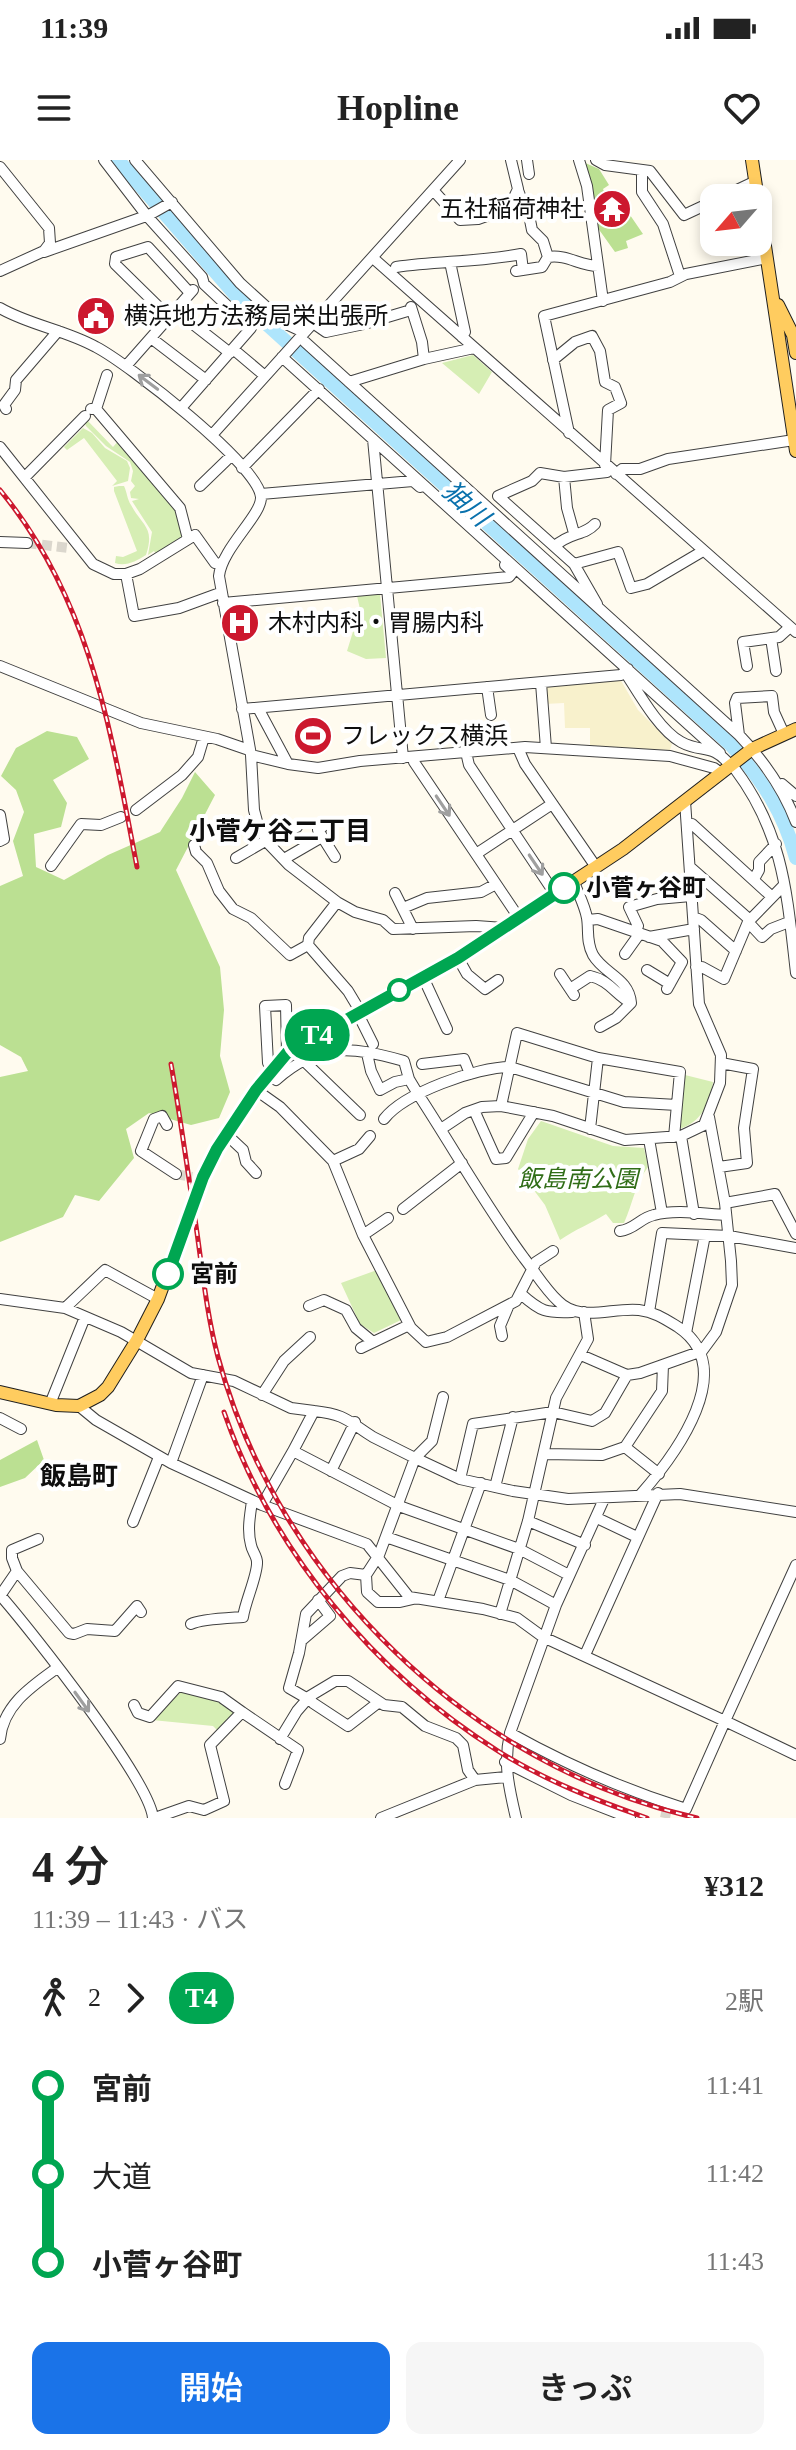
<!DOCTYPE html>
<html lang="ja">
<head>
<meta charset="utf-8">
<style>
	body { margin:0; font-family:"Times New Roman","Noto Sans JP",serif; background:#f6f6f6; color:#222; height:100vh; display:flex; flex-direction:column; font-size:30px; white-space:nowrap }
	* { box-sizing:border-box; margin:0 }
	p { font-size:26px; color:#767676 }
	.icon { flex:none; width:44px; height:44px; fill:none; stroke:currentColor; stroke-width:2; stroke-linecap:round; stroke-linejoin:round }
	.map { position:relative; height:1658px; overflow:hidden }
	.details { display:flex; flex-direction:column; background:#fff; flex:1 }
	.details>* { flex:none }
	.badge { padding:0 16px; border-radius:26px; font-size:28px; line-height:52px }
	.needle { width:52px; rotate:242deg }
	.tools { position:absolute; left:700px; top:24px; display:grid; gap:16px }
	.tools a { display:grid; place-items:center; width:72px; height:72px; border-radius:16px; background:#fff; box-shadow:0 4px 12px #0003; font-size:40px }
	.map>.badge { position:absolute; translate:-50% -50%; box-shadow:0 0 0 4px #fff }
	.legs { display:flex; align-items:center; gap:12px; height:88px; padding:0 32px; font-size:26px }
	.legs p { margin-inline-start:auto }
	.head { display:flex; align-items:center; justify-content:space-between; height:136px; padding:0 32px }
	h1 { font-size:44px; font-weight:600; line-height:60px }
	.button { display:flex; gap:16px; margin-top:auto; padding:16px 32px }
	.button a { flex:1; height:92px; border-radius:16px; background:#1a73e8; color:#fff; font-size:32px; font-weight:600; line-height:92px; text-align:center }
	.button a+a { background:#f6f6f6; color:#222 }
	ul { padding:0 32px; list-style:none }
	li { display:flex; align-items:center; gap:28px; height:88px; font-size:30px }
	li i { display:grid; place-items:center; width:12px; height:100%; margin:0 10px; background:currentColor }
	li i::after { content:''; width:20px; height:20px; margin:-10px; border:6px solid; border-radius:50%; background:#fff }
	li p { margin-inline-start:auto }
	li:first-child i { background:linear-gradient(#0000 50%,currentColor 0) }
	li:last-child i { background:linear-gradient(currentColor 50%,#0000 0) }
	.status { display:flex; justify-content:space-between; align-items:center; height:56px; padding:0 40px; background:#fff; direction:ltr }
	.status svg { height:22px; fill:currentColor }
	header { display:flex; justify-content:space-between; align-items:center; height:104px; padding:0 32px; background:#fff; font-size:36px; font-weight:600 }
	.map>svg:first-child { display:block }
	.farmland { fill:#f8f1cc }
	.green { fill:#d6eeb4 }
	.forest { fill:#bbe092 }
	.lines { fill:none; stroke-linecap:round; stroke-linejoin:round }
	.river { stroke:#aee5fc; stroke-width:14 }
	.minor-tunnel { stroke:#dbd7cd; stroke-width:10; stroke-dasharray:10 5; stroke-linecap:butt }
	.minor-casing { stroke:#414141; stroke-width:12 }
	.major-casing { stroke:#1f1f1f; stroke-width:14 }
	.minor { stroke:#fff; stroke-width:10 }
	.major { stroke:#ffcc5f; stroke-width:12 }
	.rail-casing { stroke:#cc182e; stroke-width:5 }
	.rail { stroke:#fff; stroke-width:2; stroke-dasharray:6; stroke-linecap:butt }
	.oneway { stroke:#9f9f9f }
	.line-1-casing { stroke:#fff; stroke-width:18 }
	.line-1 { stroke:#00a651; stroke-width:12 }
	.stop-1-dot { fill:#fff; stroke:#00a651; stroke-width:4 }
	.labels { text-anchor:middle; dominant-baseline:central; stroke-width:8; stroke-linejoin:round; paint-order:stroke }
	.poi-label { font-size:24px; fill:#0e0e0e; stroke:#fff; text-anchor:start }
	.stop-label { font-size:24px; font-weight:bold; fill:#0e0e0e; stroke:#fff; text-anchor:start }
	.park-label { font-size:24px; font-style:italic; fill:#306d17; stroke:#fff }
	.water-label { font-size:26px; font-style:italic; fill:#0a72ad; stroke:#fff }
	.neighbourhood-label { font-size:26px; font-weight:bold; fill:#0e0e0e; stroke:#fff }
</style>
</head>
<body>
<div class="status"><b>11:39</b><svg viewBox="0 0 49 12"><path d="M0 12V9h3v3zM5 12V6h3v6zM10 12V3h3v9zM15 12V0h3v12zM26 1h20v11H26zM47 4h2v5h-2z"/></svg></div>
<header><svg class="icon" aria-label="menu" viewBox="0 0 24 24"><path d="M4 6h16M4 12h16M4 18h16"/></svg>Hopline<svg class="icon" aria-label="heart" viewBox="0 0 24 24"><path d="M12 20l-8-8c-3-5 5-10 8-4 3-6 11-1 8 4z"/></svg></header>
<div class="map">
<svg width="796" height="1658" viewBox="0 0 796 1658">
	<rect width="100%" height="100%" fill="#fffbef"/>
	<path class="farmland" d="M620 519 638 550 672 584 670 590 590 587V568H565L564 543 545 544 544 526Z"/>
	<path class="green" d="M473 195 492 212 479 234 442 203Z
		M86 259 113 287 119 280 178 350 185 376 156 394 154 391 148 395 152 372 132 341 139 339 131 338 130 332 135 326 131 321 133 311 130 302 106 286 86 266 84 261Z
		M83 268 92 273 105 288 127 301 130 308 128 321 112 326 117 321 84 278 67 290 64 287Z
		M119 326H124C127 332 127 339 131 345 143 367 155 367 146 395 136 401 126 407 115 403L116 396 123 397 137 391 114 331V327Z
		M380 434 386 498 366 499 347 491 360 449 357 436Z
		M685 915 713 922C710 943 701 963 679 969Z
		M541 961 613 986 644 988 648 1007C635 1024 633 1043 624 1063H613L606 1054C590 1064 576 1069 560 1080L545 1045 518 1009 528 979Z
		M377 1110 401 1160 374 1173 360 1164 341 1123Z
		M181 1532 214 1538 234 1551V1556L218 1571 213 1566 152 1560Z"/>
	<path class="forest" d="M583 2 599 9 609 25 603 29 607 39 617 36 643 74 626 81 628 88 615 92 595 64Z
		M47 571 77 577 89 599 53 620 67 643 61 667 34 674 36 707 64 720 108 695 160 672 182 638 195 612 215 635 176 710 220 807 224 850 220 896 230 932 219 958 191 965 149 953 126 969 134 998 99 1041 75 1035 63 1057 0 1082V917L28 911 21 897 0 885V726L23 716 13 681 24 652 16 630 1 616 16 588Z
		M37 1280 44 1300 25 1318 0 1327V1300Z"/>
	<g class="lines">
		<path class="river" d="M118 0 238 138 730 584C762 619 784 653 796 698"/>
		<path class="minor-tunnel" d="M27 383 69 388
			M176 1014 192 1017
			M665 1658 668 1644"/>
		<g class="minor-casing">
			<path id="minor" d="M104 0 147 56 202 117 204 124 251 168 181 248
				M135 0 240 123 284 163 299 170
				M527 0 529 14
				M579 0 587 26 603 141
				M596 0 605 5 650 11 684 55 714 41
				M0 7 49 68 50 83 44 91 0 111
				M642 11V32L663 64 680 116
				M433 30 460 60 478 59 509 48 518 29 511 0
				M720 38 756 21
				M44 92 149 55 172 42
				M548 97C567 94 580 106 598 106
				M373 98 796 472
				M450 102 465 172 462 177
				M396 107C438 101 479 102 521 94L523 110
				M516 111 542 107 548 97 543 81 532 70 528 50 525 49 518 30
				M411 147 422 182 424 199
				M0 148C29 165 66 170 96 187 127 203 258 304 261 337 262 355 222 388 219 416L251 595 254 650 258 665 268 683 289 705 337 742 355 752 383 760 393 769 476 766 504 768
				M175 150 230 193
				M169 157 115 104 116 97 148 87 190 133
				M313 163 326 172 364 164 411 150
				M151 178 206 220
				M305 182 739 575C764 601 783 628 796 662
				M233 189 265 216
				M282 197 720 593
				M553 200 575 182 592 176 600 191 605 222 615 227 621 243 608 250 605 305
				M126 206 193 130
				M349 222 424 199 474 188
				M6 249 4 245 15 230 16 220 58 171
				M91 249H96L107 215
				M96 249 180 348 188 379
				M569 273 544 156 670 122 686 114 767 98
				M212 275 460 0
				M373 279 403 598
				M0 287 93 404 114 414H126L134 456 179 448 220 433
				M242 308 319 229
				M610 309 607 312 564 317 540 313 532 321 498 336 574 404 618 392 631 428 647 424 703 391
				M616 314 622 309H640L668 299 794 280
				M25 317 85 256
				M564 317 567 348 574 373
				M200 326 231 296
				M261 334 413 321 420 327
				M0 382 27 383
				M555 386C570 372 584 376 595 364
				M574 404 597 444
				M126 414 140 409 195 375 215 403 220 404
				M223 443 509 417 513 412 505 405
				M771 478 776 511
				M0 506 141 563 217 579 249 590
				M747 506 743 482 779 477 790 467
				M625 512C638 532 659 570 681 582 703 594 711 582 731 606
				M541 523 546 588
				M487 527 491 555
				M258 548 288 604
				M242 549 621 515 628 509
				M739 575 735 543 737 538 772 536 774 552 784 574
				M518 588 525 604 596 707
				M466 592 469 605 555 734
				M251 595 288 604 318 608 360 601 525 587 670 596 714 608 721 613
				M414 597V602L519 758
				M735 609C784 674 787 735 796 813
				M782 624 796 636
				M136 650 182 615 198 597 204 577
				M0 655 4 679 0 681
				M328 663 318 670 335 697
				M687 665 692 664 771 736
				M266 678 274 671 297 667
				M194 685 196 692 207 703 219 731 233 749 251 758 290 795 308 785
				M476 694 552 644
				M236 698 267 680
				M284 699 322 677
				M51 706 81 664 101 665 121 657
				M690 707 750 760
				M754 719 759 710V702L776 684
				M574 722C578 733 585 746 587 758 589 770 586 782 593 795 604 814 629 818 631 843L616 858 600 867
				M395 733 413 769
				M337 742 309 778 308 785 348 831 360 851
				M403 748 427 738 481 732 496 724
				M693 757 701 760 736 791
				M588 760 598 759 662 781 682 802 667 829
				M748 762 762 777 771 769 789 762
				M634 771 638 766 629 747 657 739 691 736
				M649 777 694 769
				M625 794 640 773
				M458 798 467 814 485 829 498 820
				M696 807H702L724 819 748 762 784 725
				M647 810 670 824
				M560 814 574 835
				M423 817 447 869
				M570 829 590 816C609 820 615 834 631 843
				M357 852 373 884
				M368 898 371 911 380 930 395 922 409 919
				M302 899 360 955
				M422 904 464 899 470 914
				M273 908 268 903 265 846 286 845 287 893
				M268 914 276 920C319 882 351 886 404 901L409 919 418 934C454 989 485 1045 524 1098 535 1112 545 1129 558 1141 579 1163 612 1147 639 1150 655 1152 665 1159 678 1167 740 1208 676 1294 641 1334
				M256 930 280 947 333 1001 363 1075 411 1168 426 1182 447 1177 516 1141 536 1102 553 1091
				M501 946 517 873 598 898 680 912 674 977
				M474 950 496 999 506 998 534 952
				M384 959C404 933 477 907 510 907L624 942 677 945
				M167 965 162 956 154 959 141 991 176 1014
				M441 969 465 953 482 947 501 946 553 956 625 980 681 976 704 965 720 923 721 895 699 844 685 641
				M590 969 598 898
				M227 975 243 990 246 1002 256 1013
				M681 976 694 1054
				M649 979 662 1053
				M333 1001 359 989 370 976
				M719 1007 747 1003 744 968 753 909 721 903
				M725 1043 775 1034 796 1074
				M403 1049 462 1003
				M620 1071C635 1069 640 1058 654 1055 676 1049 704 1054 726 1055
				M363 1075 388 1058
				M521 1134C541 1152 546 1153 572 1152
				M0 1139 65 1148 121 1172 191 1213 234 1221 291 1248 314 1251 293 1291 399 1346 519 1389 569 1415
				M309 1146 324 1140 346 1150 356 1168 373 1182
				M65 1148 105 1110 158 1139
				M649 1152 662 1073 729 1076 796 1088
				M686 1173 705 1075
				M502 1176 500 1166 508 1147
				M361 1188 409 1165
				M581 1195 627 1215 640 1213 702 1191 716 1172 732 1125 731 1101 725 1043 709 957
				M262 1235 284 1201 310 1177
				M50 1244 85 1157
				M79 1246 96 1260 171 1303 262 1345 367 1384 409 1437 483 1449 517 1458 543 1477 725 1561 796 1405
				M314 1251C348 1255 347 1261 373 1277 387 1284 401 1291 415 1298L432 1281 443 1237
				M0 1258 21 1269
				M625 1287 659 1314
				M544 1294 602 1295 625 1287 662 1231 663 1205
				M171 1303 203 1215
				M331 1311 355 1262
				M460 1319 473 1264 553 1252 592 1261 605 1253 627 1215
				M495 1327 513 1257
				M262 1345 293 1291
				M597 1358 637 1377
				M528 1361 585 1385
				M133 1362 159 1297
				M386 1377 510 1420 556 1445
				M17 1411 69 1473 74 1474 87 1469 115 1471 137 1446 141 1452
				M0 1435C30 1469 150 1621 153 1658
				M0 1436 17 1411 12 1398V1390L38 1379
				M413 1439 400 1442H378L367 1432 366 1415 379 1395 415 1298 460 1319 513 1331 568 1339 680 1334 796 1352
				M438 1441 481 1323
				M500 1454 528 1361 556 1238 588 1179 584 1152
				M191 1464C200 1459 230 1458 243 1457 245 1442 258 1414 257 1402 257 1396 252 1391 251 1385 247 1370 250 1356 252 1341
				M301 1481 330 1456 318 1440
				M585 1495 658 1333
				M309 1538 313 1543 348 1566 379 1542
				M308 1539 289 1528 299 1493 306 1454 342 1416 350 1413 366 1415
				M134 1545 138 1553 150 1557 178 1526 221 1537 242 1552
				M510 1573C569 1606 622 1629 686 1649L725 1561 796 1595
				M0 1579C3 1545 32 1526 57 1508
				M280 1579 297 1551 310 1536 335 1521H348L384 1545 402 1547 425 1566 456 1578 463 1585 468 1610 475 1620 506 1617
				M505 1602 571 1635 630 1658
				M155 1658 189 1646 204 1650 224 1641 210 1585 242 1552 298 1590 285 1624
				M381 1658 475 1620
				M516 1658C509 1628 503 1604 510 1573L556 1445 604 1339"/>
		</g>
		<g class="major-casing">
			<path id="major" d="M752 0 796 291
				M778 145 793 175 796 193
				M0 1232 56 1245 79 1246 100 1235 108 1227 137 1180 158 1139 203 1017 217 989 256 930 287 893 458 798 623 689 752 589 796 569"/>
		</g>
		<use href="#minor" class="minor"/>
		<use href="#major" class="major"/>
		<g class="rail-casing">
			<path id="rail" d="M0 330C91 440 111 572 137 707
				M171 904C180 955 187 1007 195 1059 202 1105 206 1152 218 1197 278 1420 471 1607 697 1658
				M224 1252C272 1391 374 1513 498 1591 544 1620 595 1640 647 1658"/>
		</g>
		<use href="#rail" class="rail"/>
	</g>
	<defs><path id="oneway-shaft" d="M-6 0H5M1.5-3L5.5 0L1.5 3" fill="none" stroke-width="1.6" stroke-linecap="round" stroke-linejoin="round" transform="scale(2)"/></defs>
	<g class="oneway">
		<use href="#oneway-shaft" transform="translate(148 222) rotate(-143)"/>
		<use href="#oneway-shaft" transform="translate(443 646) rotate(56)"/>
		<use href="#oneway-shaft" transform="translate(536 705) rotate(56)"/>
		<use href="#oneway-shaft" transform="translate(82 1542) rotate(54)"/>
	</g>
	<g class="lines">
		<g class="line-1-casing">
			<path id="line-1" d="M168 1114 203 1017 217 989 256 930 287 893 458 798 564 728"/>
		</g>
		<use href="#line-1" class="line-1"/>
	</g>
	<defs>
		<g id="temple-disc" transform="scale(2)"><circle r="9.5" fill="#cc182e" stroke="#fff"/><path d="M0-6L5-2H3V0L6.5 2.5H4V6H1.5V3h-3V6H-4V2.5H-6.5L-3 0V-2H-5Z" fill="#fff"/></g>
		<g id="civic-disc" transform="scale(2)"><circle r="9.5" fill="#cc182e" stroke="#fff"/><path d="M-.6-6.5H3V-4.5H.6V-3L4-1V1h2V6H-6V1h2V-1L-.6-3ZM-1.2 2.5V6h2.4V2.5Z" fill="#fff"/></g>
		<g id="hospital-disc" transform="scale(2)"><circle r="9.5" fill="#cc182e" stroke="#fff"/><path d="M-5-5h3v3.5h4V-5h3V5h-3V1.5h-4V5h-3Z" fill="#fff"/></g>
		<g id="stadium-disc" transform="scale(2)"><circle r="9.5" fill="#cc182e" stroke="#fff"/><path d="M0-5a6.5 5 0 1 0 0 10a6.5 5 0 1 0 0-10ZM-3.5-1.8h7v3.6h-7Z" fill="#fff"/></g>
	</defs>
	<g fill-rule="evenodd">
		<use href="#temple-disc" x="612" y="49"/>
		<use href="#civic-disc" x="96" y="156"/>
		<use href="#hospital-disc" x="240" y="463"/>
		<use href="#stadium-disc" x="313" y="576"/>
	</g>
	<g class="stop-1-dot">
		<circle cx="564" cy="728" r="14"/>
		<circle cx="399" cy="830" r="10"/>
		<circle cx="168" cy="1114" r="14"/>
	</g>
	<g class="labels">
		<g class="poi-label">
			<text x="584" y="49" text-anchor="end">五社稲荷神社</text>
			<text x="124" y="156">横浜地方法務局栄出張所</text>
			<text x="268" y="463">木村内科・胃腸内科</text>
			<text x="341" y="576">フレックス横浜</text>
		</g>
		<g class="stop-label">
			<text x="586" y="728">小菅ヶ谷町</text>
			<text x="190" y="1114">宮前</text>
		</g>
		<g class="park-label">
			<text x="578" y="1019">飯島南公園</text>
		</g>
		<g class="water-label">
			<text transform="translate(466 344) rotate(42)">㹨川</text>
		</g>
		<g class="neighbourhood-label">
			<text x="280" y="671">小菅ケ谷二丁目</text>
			<text x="79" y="1316">飯島町</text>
		</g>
	</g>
</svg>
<div class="tools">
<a><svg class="needle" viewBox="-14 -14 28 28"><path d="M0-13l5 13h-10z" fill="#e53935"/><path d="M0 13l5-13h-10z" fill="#767676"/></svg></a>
</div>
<b class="badge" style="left:317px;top:875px;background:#00a651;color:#fff">T4</b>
</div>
<section class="details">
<div class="head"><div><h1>4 分</h1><p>11:39 – 11:43 · バス</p></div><b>¥312</b></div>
<div class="legs"><svg class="icon" aria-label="walk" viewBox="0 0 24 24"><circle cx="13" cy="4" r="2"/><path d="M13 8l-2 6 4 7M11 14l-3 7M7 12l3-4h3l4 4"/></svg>2<svg class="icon" aria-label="forward" viewBox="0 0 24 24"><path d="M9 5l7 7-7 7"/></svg><b class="badge" style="background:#00a651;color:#fff">T4</b><p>2駅</p></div>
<ul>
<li><i style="color:#00a651"></i><b>宮前</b><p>11:41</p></li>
<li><i style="color:#00a651"></i><span>大道</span><p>11:42</p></li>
<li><i style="color:#00a651"></i><b>小菅ヶ谷町</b><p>11:43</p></li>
</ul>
<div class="button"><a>開始</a><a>きっぷ</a></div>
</section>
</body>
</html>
